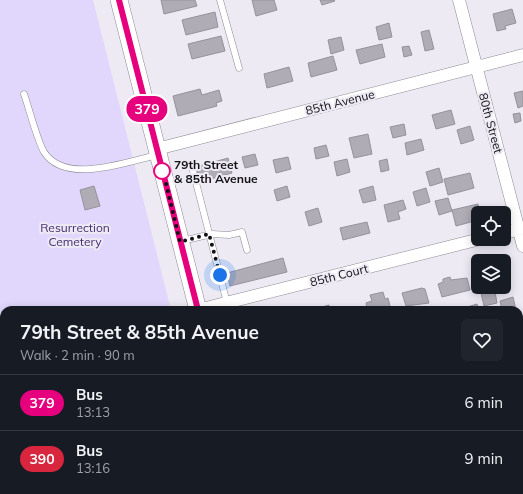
<!DOCTYPE html>
<html lang="en">
<head>
<meta charset="utf-8">
<style>
	body { margin:0; font-family:Mulish,sans-serif; background:#20242c; color:#f1f3f6; height:100vh; display:flex; flex-direction:column; font-size:15px; white-space:nowrap }
	* { box-sizing:border-box; margin:0 }
	p { font-size:13px; color:#9ea1a6 }
	.icon { flex:none; width:22px; height:22px; fill:none; stroke:currentColor; stroke-width:2; stroke-linecap:round; stroke-linejoin:round }
	.map { position:relative; flex:1; overflow:hidden }
	.sheet { position:absolute; left:0px; top:306px; width:523px; height:188px; display:flex; flex-direction:column; background:#171b24; border-radius:12px 12px 0 0; box-shadow:0 2px 10px #0003 }
	.sheet>* { flex:none }
	.badge { padding:0 8px; border-radius:13px; font-size:14px; line-height:26px }
	.fabs { position:absolute; left:471px; top:206px; display:grid; gap:8px }
	.fabs a { display:grid; place-items:center; width:40px; height:40px; border-radius:6px; background:#171b24; box-shadow:0 2px 10px #0003; font-size:20px }
	.you { position:absolute; width:20px; height:20px; margin:-10px; border:3px solid #fff; border-radius:50%; background:#1a73e8; box-shadow:0 0 0 6px #1a73e833 }
	.map>.badge { position:absolute; translate:-50% -50%; box-shadow:0 0 0 2px #fff }
	.round { display:grid; place-items:center; flex:none; width:42px; height:42px; border-radius:6px; background:#20242c }
	.overview { display:flex; align-items:center; justify-content:space-between; height:68px; padding:0 20px }
	h1 { font-size:19px; font-weight:700; line-height:30px }
	ul { padding:0; list-style:none }
	li { display:flex; align-items:center; gap:12px; height:56px; padding:0 20px; border-top:1px solid #363941 }
	li div { flex:1 }
	li b { display:block; font-size:15px }
	li em { font-style:normal }
	li .badge { min-width:44px; font-weight:700; text-align:center }
	.map>svg:first-child { display:block }
	.green { fill:#e1d7fc }
	.building { fill:#afacb6; stroke:#95929c }
	.lines { fill:none; stroke-linecap:round; stroke-linejoin:round }
	.service-casing { stroke:#8d8b94; stroke-width:7 }
	.minor-casing { stroke:#8d8b94; stroke-width:13 }
	.secondary-casing { stroke:#8d8b94; stroke-width:18 }
	.service { stroke:#fff; stroke-width:6 }
	.minor { stroke:#fff; stroke-width:12 }
	.secondary { stroke:#fff; stroke-width:17 }
	.line-casing { stroke:#fff; stroke-width:9 }
	.line { stroke:#e6007e; stroke-width:6 }
	.walk { stroke:#121115; stroke-width:4; stroke-dasharray:0 7.2 }
	.stop-dot { fill:#fff; stroke:#e6007e; stroke-width:2 }
	.labels { text-anchor:middle; dominant-baseline:central; stroke-width:4; stroke-linejoin:round; paint-order:stroke }
	.street-label { font-size:12px; fill:#121115; stroke:#edeaf4 }
	.stop-label { font-size:12px; font-weight:bold; fill:#121115; stroke:#edeaf4; text-anchor:start }
	.park-label { font-size:12px; fill:#462c71; stroke:#edeaf4 }
</style>
</head>
<body>
<div class="map">
<svg width="523" height="494" viewBox="0 0 523 494">
	<rect width="100%" height="100%" fill="#edeaf4"/>
	<path class="green" d="M0 0H93L171 310H4V490H217L218 494H0Z"/>
	<path class="building" d="M161 0H195L197 6 164 14Z
		M252 0H274L277 10 256 16Z
		M320 0H334L335 1 322 5Z
		M512 9 516 23 505 26 506 29 497 31 493 14Z
		M215 12 218 27 186 35 182 20Z
		M389 23 392 37 379 40 376 27Z
		M429 30 434 49 425 51 421 32Z
		M221 36 225 51 192 59 188 44Z
		M341 37 344 50 331 54 328 40Z
		M382 44 385 57 360 64 356 50Z
		M409 46 412 55 404 57 402 47Z
		M333 56 337 70 311 77 308 63Z
		M289 67 293 81 267 88 264 74Z
		M200 89 202 95 219 90 222 101 216 103 217 106 178 116 173 96Z
		M523 91V106L518 108 514 93Z
		M451 110 455 124 436 129 432 115Z
		M520 113 521 121 515 123 513 114Z
		M404 124 406 135 393 138 390 127Z
		M470 126 474 140 461 144 457 130Z
		M368 134 372 154 354 158 349 138Z
		M421 139 424 150 407 155 405 143Z
		M326 145 329 156 316 159 314 148Z
		M255 154 258 165 245 168 242 157Z
		M288 157 291 169 276 173 273 160Z
		M228 158 232 173 200 182 196 167Z
		M347 159 350 172 337 176 334 162Z
		M387 159 389 170 381 172 379 161Z
		M439 168 443 182 430 186 426 172Z
		M470 173 474 188 448 195 444 179Z
		M94 186 100 206 85 210 80 190Z
		M287 186 290 197 277 201 274 190Z
		M373 186 376 200 363 203 359 190Z
		M426 188 430 202 417 206 413 192Z
		M448 198 452 211 439 215 435 201Z
		M403 200 406 209 398 212 400 219 388 222 384 205Z
		M478 204 480 213H478V220L456 226 452 210Z
		M318 208 322 222 309 226 305 212Z
		M367 222 370 233 343 240 340 228Z
		M283 258 287 272 230 286 227 273Z
		M450 277 451 280 467 278 470 290 442 297 438 284 443 282V279Z
		M483 287H499L500 291 495 292 497 303 484 306 481 293 484 292Z
		M422 288 425 289 429 303 406 306 402 293Z
		M383 292 385 299 388 298 391 310H367L366 303 372 301 370 295Z
		M513 297 516 310H502L500 301Z
		M477 304 479 310H465L464 308Z
		M329 305 330 310H315V309Z
		M314 490H337L338 494H315Z
		M357 490H368L358 493Z
		M488 490H500L489 493Z"/>
	<g class="lines">
		<g class="service-casing">
			<path id="service" d="M220 0 239 68
				M24 94C29 108 37 140 44 152 65 185 126 162 157 155
				M192 167 227 303
				M182 241 212 234 229 235 242 232 247 250"/>
		</g>
		<g class="minor-casing">
			<path id="minor" d="M459 0 523 246
				M157 149 523 55
				M504 233 523 228
				M198 310 480 239
				M519 401 523 400"/>
		</g>
		<g class="secondary-casing">
			<path id="secondary" d="M119 0 198 310
				M244 490 245 494"/>
		</g>
		<use href="#service" class="service"/>
		<use href="#minor" class="minor"/>
		<use href="#secondary" class="secondary"/>
	</g>
	<g class="lines">
		<g class="line-casing">
			<path id="line" d="M119 0 198 310"/>
		</g>
		<use href="#line" class="line"/>
		<path class="walk" d="M162 171V167L180 242 209 234 220 275"/>
	</g>
	<circle class="stop-dot" cx="162" cy="171" r="8"/>
	<g class="labels">
		<g class="street-label">
			<text transform="translate(340 102) rotate(-14)">85th Avenue</text>
			<text transform="translate(491 123) rotate(75)">80th Street</text>
			<text transform="translate(339 275) rotate(-14)">85th Court</text>
		</g>
		<g class="stop-label">
			<text x="174" y="164">79th Street<tspan x="174" dy="14">&amp; 85th Avenue</tspan></text>
		</g>
		<g class="park-label">
			<text x="75" y="227">Resurrection<tspan x="75" dy="14">Cemetery</tspan></text>
		</g>
	</g>
</svg>
<div class="fabs">
<a><svg class="icon" aria-label="locate" viewBox="0 0 24 24"><circle cx="12" cy="12" r="6"/><path d="M12 2v4M12 18v4M2 12h4M18 12h4"/></svg></a>
<a><svg class="icon" aria-label="layers" viewBox="0 0 24 24"><path d="M12 4l9 5-9 5-9-5zM3 14l9 5 9-5"/></svg></a>
</div>
<div class="you" style="left:220px;top:275px"></div>
<b class="badge" style="left:147px;top:109px;background:#e6007e;color:#fff">379</b>
<section class="sheet">
<div class="overview"><div><h1>79th Street &amp; 85th Avenue</h1><p>Walk · 2 min · 90 m</p></div><a class="round"><svg class="icon" aria-label="heart" viewBox="0 0 24 24"><path d="M12 20l-8-8c-3-5 5-10 8-4 3-6 11-1 8 4z"/></svg></a></div>
<ul>
<li><span class="badge" style="background:#e6007e;color:#fff">379</span><div><b>Bus</b><p>13:13</p></div><em>6 min</em></li>
<li><span class="badge" style="background:#d7263d;color:#fff">390</span><div><b>Bus</b><p>13:16</p></div><em>9 min</em></li>
</ul>
</section>
</div>
</body>
</html>
